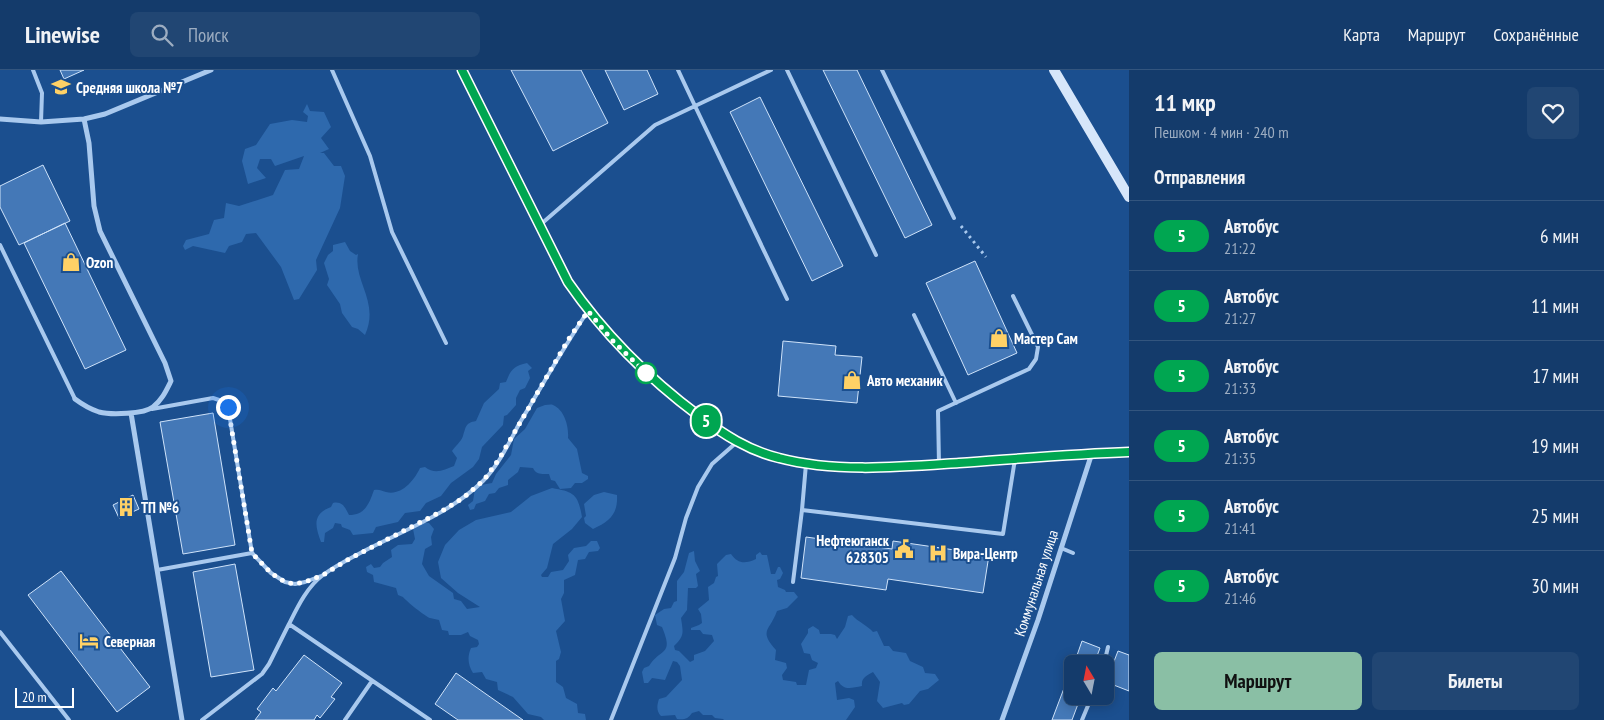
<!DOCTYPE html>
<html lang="ru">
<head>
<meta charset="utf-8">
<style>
	body { margin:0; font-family:"PT Sans Narrow",sans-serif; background:#214673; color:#f1f3f6; height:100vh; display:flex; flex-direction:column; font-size:19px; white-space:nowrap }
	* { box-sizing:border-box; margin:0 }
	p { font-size:16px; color:#9dadc1 }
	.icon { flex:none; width:28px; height:28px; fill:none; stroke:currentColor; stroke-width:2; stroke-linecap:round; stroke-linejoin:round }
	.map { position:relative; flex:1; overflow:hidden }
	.panel { display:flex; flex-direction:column; background:#143b6b; width:475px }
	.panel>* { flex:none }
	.badge { padding:0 10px; border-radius:16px; font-size:18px; line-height:32px }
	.needle { width:32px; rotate:350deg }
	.fabs { position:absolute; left:1064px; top:585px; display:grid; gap:10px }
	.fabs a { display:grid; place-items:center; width:50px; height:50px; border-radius:8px; background:#143b6b; box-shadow:0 2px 12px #0003,0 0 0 1px #33557e; font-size:25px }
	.scale { position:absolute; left:15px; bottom:12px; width:59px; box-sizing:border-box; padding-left:5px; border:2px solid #fff; border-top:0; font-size:14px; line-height:18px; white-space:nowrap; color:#fff; -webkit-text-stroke:4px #1b4f8f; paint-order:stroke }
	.you { position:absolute; width:25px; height:25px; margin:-12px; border:4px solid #fff; border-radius:50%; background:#1a73e8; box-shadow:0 0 0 8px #1a73e833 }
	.map>.badge { position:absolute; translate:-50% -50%; box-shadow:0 0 0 2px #fff }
	h2 { padding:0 25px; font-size:19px; line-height:45px }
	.round { display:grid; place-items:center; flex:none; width:52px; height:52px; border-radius:8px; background:#214673 }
	.summary { display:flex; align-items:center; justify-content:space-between; height:85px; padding:0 25px }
	h1 { font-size:24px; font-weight:600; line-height:38px }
	.cta { display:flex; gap:10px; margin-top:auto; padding:10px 25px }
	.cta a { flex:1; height:58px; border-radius:8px; background:#8abfa5; color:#111; font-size:20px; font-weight:600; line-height:58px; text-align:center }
	.cta a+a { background:#214673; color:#f1f3f6 }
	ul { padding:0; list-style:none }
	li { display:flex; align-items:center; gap:15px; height:70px; padding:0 25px; border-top:1px solid #33557e }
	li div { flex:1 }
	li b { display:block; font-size:19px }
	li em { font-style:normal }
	li .badge { min-width:55px; font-weight:700; text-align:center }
	header { display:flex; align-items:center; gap:30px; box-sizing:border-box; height:70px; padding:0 25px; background:#143b6b; border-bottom:1px solid #33557e }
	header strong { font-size:24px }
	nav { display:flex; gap:28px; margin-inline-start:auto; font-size:18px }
	.search { width:350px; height:45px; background:#214673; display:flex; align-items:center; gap:12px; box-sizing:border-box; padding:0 18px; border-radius:8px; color:#9dadc1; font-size:19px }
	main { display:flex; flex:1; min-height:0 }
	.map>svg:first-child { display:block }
	.green { fill:#2e69ad }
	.building { fill:#4478b7; stroke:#cfe3fa }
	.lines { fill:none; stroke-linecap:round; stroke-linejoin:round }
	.path { stroke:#a9c9ee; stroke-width:3; stroke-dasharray:2.5 4; stroke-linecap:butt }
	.service { stroke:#a9c9ee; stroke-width:4 }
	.minor { stroke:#a9c9ee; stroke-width:5 }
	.secondary { stroke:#d6e6fa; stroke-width:10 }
	.line-casing { stroke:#fff; stroke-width:11 }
	.line { stroke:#00a651; stroke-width:8 }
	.walk { stroke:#fff; stroke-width:5; stroke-dasharray:0 9 }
	.stop-dot { fill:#fff; stroke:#00a651; stroke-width:2.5 }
	.labels { text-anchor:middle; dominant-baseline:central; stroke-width:4; stroke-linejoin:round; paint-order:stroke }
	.poi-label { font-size:15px; font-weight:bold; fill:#fff; stroke:#1b4f8f; text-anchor:start }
	.street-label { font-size:15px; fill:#fff; stroke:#1b4f8f }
</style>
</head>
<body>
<header>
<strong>Linewise</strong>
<div class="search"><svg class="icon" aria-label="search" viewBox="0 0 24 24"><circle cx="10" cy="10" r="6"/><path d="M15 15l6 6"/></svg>Поиск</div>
<nav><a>Карта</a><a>Маршрут</a><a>Сохранённые</a></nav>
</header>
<main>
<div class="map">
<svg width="1129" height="650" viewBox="0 0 1129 650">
	<rect width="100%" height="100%" fill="#1b4f8f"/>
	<path class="green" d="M307 34 310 41 324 42 331 57 321 68 329 79 320 83H324L334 96H341L345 106 340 138 316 190 317 200 299 229 294 230 281 197 256 163 246 164 242 172 229 176 225 183 193 176 185 180 183 176 186 170 209 164 214 150 224 148 226 133 239 136 273 125 285 100 299 99 304 86 275 96 271 89H260L257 98 266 108 248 114 242 91 245 79 256 75 270 54 292 50 307 52 308 46 303 42Z
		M345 172 350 181 356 185 358 184C353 211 380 232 365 265L358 259 352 257 342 243 340 234 327 215 329 209 324 193 328 185 333 181V175Z
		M527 293 532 298 528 301 530 308 525 318 520 320 516 328V335L507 345 504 346 503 355 482 377 479 389 473 397 451 413 441 426 426 433 420 441 405 443 398 452 376 457 373 463 353 465 350 460 342 457 341 454 335 453 333 458 325 463 324 472H321C315 456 312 444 331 437L333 433C342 431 345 437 349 445 365 445 369 434 374 420 380 419 381 421 386 422 401 426 414 411 420 398L425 397C435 405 444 400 454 396L457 388 452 381C455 376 461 372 463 366 466 357 465 353 476 351L484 333 499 319 500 313 506 312C511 299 514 296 527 293Z
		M545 335C548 335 551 334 553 335 565 340 569 358 568 368L577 379 582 403 588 406V409L582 413H575L571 418 560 419 555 411 551 410 549 404C542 404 536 405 533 398L520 397 518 402 508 410V415L499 418 495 423 489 424 485 431 476 434 474 439 470 440 468 435 473 431 475 419 481 415 492 413 496 404 511 385 514 369 525 359 537 338Z
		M552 418C574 422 578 424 582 447L572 459 553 474 547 498 541 505 542 507H548L551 502 563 500 569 491 568 485 574 478 586 476 591 471H597L600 478 598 481 589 482 585 489 578 490 575 505 564 510V523L561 529 565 551 556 561 561 582 559 589 556 591V612L563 617 566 628 577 634 578 643 585 644 586 650H544L541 647 528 644 513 627 498 620 497 612 486 609 482 602 473 603C468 595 467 587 471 578L477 577 479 574 478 570 470 566 468 562 461 565H449L448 561 442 560 439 550C436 549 433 549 430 548 426 547 406 531 403 527L398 525 396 518 374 512 373 505 367 502 366 497 371 494 374 498 380 497 383 493 392 487 391 480 398 475 412 474 415 469 413 459 419 453H429L434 459 431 467 432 475 425 479 422 494 429 506 453 523 454 529 461 531 467 539 480 537 458 523 441 508 438 492 445 475 459 460 476 450 511 442 531 426Z
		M604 422 617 425C618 444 610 451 593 459L585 453 584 448 586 446 584 434 594 425Z
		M694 481 695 491 700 501 696 504 698 516 696 518H688L687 540 681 548C683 562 685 566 674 576L675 580 679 581 690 592 694 590V585L705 581 714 571 712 565 703 564 700 560H691V558L699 555 702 553 701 544 698 539 709 530 708 517 714 513 716 507 718 506 717 494 726 485 731 484C738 494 745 494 756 489V485L760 482 762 485H767L771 504H775L778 497H780L783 503 780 509 777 510 778 517 785 520 786 522H794L798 527 787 538 777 541C770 561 758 560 776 580L775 590 786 593 787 598 782 605 783 610 796 612 797 615H806L809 600 816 598 818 593 812 590 810 584 804 583 801 574 808 563V559L813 556 819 560 820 564H831L835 565 837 569 845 557 848 546 852 545C858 552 867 555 873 562L877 561 884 576H889L893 581 906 583 910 591 923 597 925 603 935 604 939 610 928 619 920 621 909 634 904 635 902 633 883 638 877 631 880 612 873 602C866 606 861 608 862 616 851 618 844 621 838 611L835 613 837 630 849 628 854 630 855 637 846 650H724L723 649 715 648 712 645H703L699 641 692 643C688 649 684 650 677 649L675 645 661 646C656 641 657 635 659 629L666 627 682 610 680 596 677 592 673 591 665 610 652 608 648 613H644L642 602 644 598 649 596C661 577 674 586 662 557L657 555 655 545 664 539 671 538 674 532 677 531V511L684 502 689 483Z"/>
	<path class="building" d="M60 0H84L64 9Z
		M511 0H581L608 53 553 81Z
		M605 0H647L658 24 624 40Z
		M823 0H857L932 155 905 168Z
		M760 27 843 196 812 211 730 42Z
		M43 95 70 151 19 175 0 137V116Z
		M65 153 126 280 85 299 24 173Z
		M975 191 1017 283 968 305 926 213Z
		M783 271 836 276 835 285 862 287 857 333 778 326Z
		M213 343 235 475 183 484 160 352Z
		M133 425 139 439 119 448 113 435Z
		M806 467 892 479 893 471 989 485 983 523 888 509 886 520 801 508Z
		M235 494 254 600 211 607 193 502Z
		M61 501 150 617 117 642 28 525Z
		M1082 571 1100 578 1094 594H1074Z
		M1118 581 1129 585V621L1106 612Z
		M304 585 342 613 331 627 335 629 320 648 317 645 314 650H255L261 642 257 639 273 618 276 621Z
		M1072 597V626H1081L1072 650H1052Z
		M456 603 523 650H458L435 634Z"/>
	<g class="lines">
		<path class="path" d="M961 156 986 187"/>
		<path class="service" d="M33 0 42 23 41 52
			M332 0 370 86 392 162 446 273
			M771 0 695 36 787 229
			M787 0 876 185
			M882 0 954 148
			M540 155 655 55 695 36 678 0
			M0 175 75 329
			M914 245 956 333
			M152 339 213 328 222 331 228 337 252 483 271 503 285 512 295 514 305 512 321 506
			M806 394 802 440 1003 464 1015 389
			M939 394 938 341 1029 299 1036 289 1038 277 1013 226
			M1061 478 1073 483
			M157 500 252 483
			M793 512 802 440
			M0 562 69 650
			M1104 594 1108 577
			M202 650 262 604 269 594 289 554
			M345 650 372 611
			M430 650 289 554C298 536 307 517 323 505 336 495 351 488 366 480 405 460 450 443 483 411 498 396 509 373 519 354 542 316 563 278 588 241
			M611 650 675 488 686 448 698 417 712 394 737 372
			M1082 650 1092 626"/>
		<path class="minor" d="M462 0 568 212C603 263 645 307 696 344 721 363 748 380 779 388 835 403 898 397 955 393 1013 389 1071 385 1129 382
			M0 49 41 52 84 49 105 44 211 0
			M75 329C83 335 90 339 99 342 111 345 144 344 153 337 162 330 166 321 171 311L165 293 100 161 94 136 89 73 84 49
			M131 343 182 650
			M1002 650 1038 550 1092 383"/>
		<path class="secondary" d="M1054 0 1129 127"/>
	</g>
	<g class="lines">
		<g class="line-casing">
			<path id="line" d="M462 0 568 212C604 264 648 308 699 346 723 364 749 381 779 388 836 403 901 397 959 393 1016 389 1072 384 1129 382"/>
		</g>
		<use href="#line" class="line"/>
		<path class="walk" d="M228 337 252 483 271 503 285 512 295 514 305 512 323 505 349 489 442 441 463 428 484 410 499 389 568 270 588 241 612 270 646 303"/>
	</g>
	<defs>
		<g id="school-bare" transform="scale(1.5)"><path d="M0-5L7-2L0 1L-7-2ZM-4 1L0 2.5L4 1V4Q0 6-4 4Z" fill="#ffd166" stroke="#1b4f8f" stroke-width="2.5" paint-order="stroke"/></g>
		<g id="shop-bare" transform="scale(1.5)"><path d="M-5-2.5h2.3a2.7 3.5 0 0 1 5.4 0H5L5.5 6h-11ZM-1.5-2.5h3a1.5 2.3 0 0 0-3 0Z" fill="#ffd166" stroke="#1b4f8f" stroke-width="2.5" paint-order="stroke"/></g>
		<g id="building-bare" transform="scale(1.5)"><path d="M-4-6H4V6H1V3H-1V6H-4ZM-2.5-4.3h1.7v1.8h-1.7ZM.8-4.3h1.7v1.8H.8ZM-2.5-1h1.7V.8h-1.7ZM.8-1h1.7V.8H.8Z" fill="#ffd166" stroke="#1b4f8f" stroke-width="2.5" paint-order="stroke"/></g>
		<g id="civic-bare" transform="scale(1.5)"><path d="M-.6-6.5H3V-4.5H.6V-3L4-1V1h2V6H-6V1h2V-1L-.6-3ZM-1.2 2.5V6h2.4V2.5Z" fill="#ffd166" stroke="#1b4f8f" stroke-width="2.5" paint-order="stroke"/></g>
		<g id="hospital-bare" transform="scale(1.5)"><path d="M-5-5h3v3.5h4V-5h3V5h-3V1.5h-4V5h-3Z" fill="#ffd166" stroke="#1b4f8f" stroke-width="2.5" paint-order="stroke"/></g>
		<g id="hotel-bare" transform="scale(1.5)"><path d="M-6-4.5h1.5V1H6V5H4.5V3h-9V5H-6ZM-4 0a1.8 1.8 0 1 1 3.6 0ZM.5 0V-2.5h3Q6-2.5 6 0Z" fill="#ffd166" stroke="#1b4f8f" stroke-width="2.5" paint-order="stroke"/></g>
	</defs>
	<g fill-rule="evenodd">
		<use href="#school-bare" x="61" y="17"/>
		<use href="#shop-bare" x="71" y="192"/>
		<use href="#shop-bare" x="999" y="268"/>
		<use href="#shop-bare" x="852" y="310"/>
		<use href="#building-bare" x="126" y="437"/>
		<use href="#civic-bare" x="904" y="479"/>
		<use href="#hospital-bare" x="938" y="483"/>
		<use href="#hotel-bare" x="89" y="571"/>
	</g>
	<circle class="stop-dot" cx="646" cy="303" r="10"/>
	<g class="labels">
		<g class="poi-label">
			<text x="76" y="17">Средняя школа №7</text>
			<text x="86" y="192">Ozon</text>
			<text x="1014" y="268">Мастер Сам</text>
			<text x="867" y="310">Авто механик</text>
			<text x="141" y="437">ТП №6</text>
			<text x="889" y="470" text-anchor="end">Нефтеюганск<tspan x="889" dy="17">628305</tspan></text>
			<text x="953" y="483">Вира-Центр</text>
			<text x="104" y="571">Северная</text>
		</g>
		<g class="street-label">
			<text transform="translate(1036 513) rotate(-72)">Коммунальная улица</text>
		</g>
	</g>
</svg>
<div class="fabs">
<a><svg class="needle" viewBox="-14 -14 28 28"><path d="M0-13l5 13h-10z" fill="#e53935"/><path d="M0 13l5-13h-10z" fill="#9dadc1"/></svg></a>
</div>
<div class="scale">20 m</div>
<div class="you" style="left:228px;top:337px"></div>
<b class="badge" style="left:706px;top:351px;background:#00a651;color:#fff">5</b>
</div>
<section class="panel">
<div class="summary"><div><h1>11 мкр</h1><p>Пешком · 4 мин · 240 m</p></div><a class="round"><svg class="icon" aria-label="heart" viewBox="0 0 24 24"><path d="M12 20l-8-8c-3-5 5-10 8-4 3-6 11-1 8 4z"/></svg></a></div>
<h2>Отправления</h2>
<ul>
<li><span class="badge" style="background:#00a651;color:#fff">5</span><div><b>Автобус</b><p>21:22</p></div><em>6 мин</em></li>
<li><span class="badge" style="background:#00a651;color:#fff">5</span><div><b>Автобус</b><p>21:27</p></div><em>11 мин</em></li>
<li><span class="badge" style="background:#00a651;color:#fff">5</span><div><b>Автобус</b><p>21:33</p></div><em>17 мин</em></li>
<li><span class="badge" style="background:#00a651;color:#fff">5</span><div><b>Автобус</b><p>21:35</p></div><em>19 мин</em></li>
<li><span class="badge" style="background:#00a651;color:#fff">5</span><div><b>Автобус</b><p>21:41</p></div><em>25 мин</em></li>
<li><span class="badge" style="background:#00a651;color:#fff">5</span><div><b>Автобус</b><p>21:46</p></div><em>30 мин</em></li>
</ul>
<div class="cta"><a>Маршрут</a><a>Билеты</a></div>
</section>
</main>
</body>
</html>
